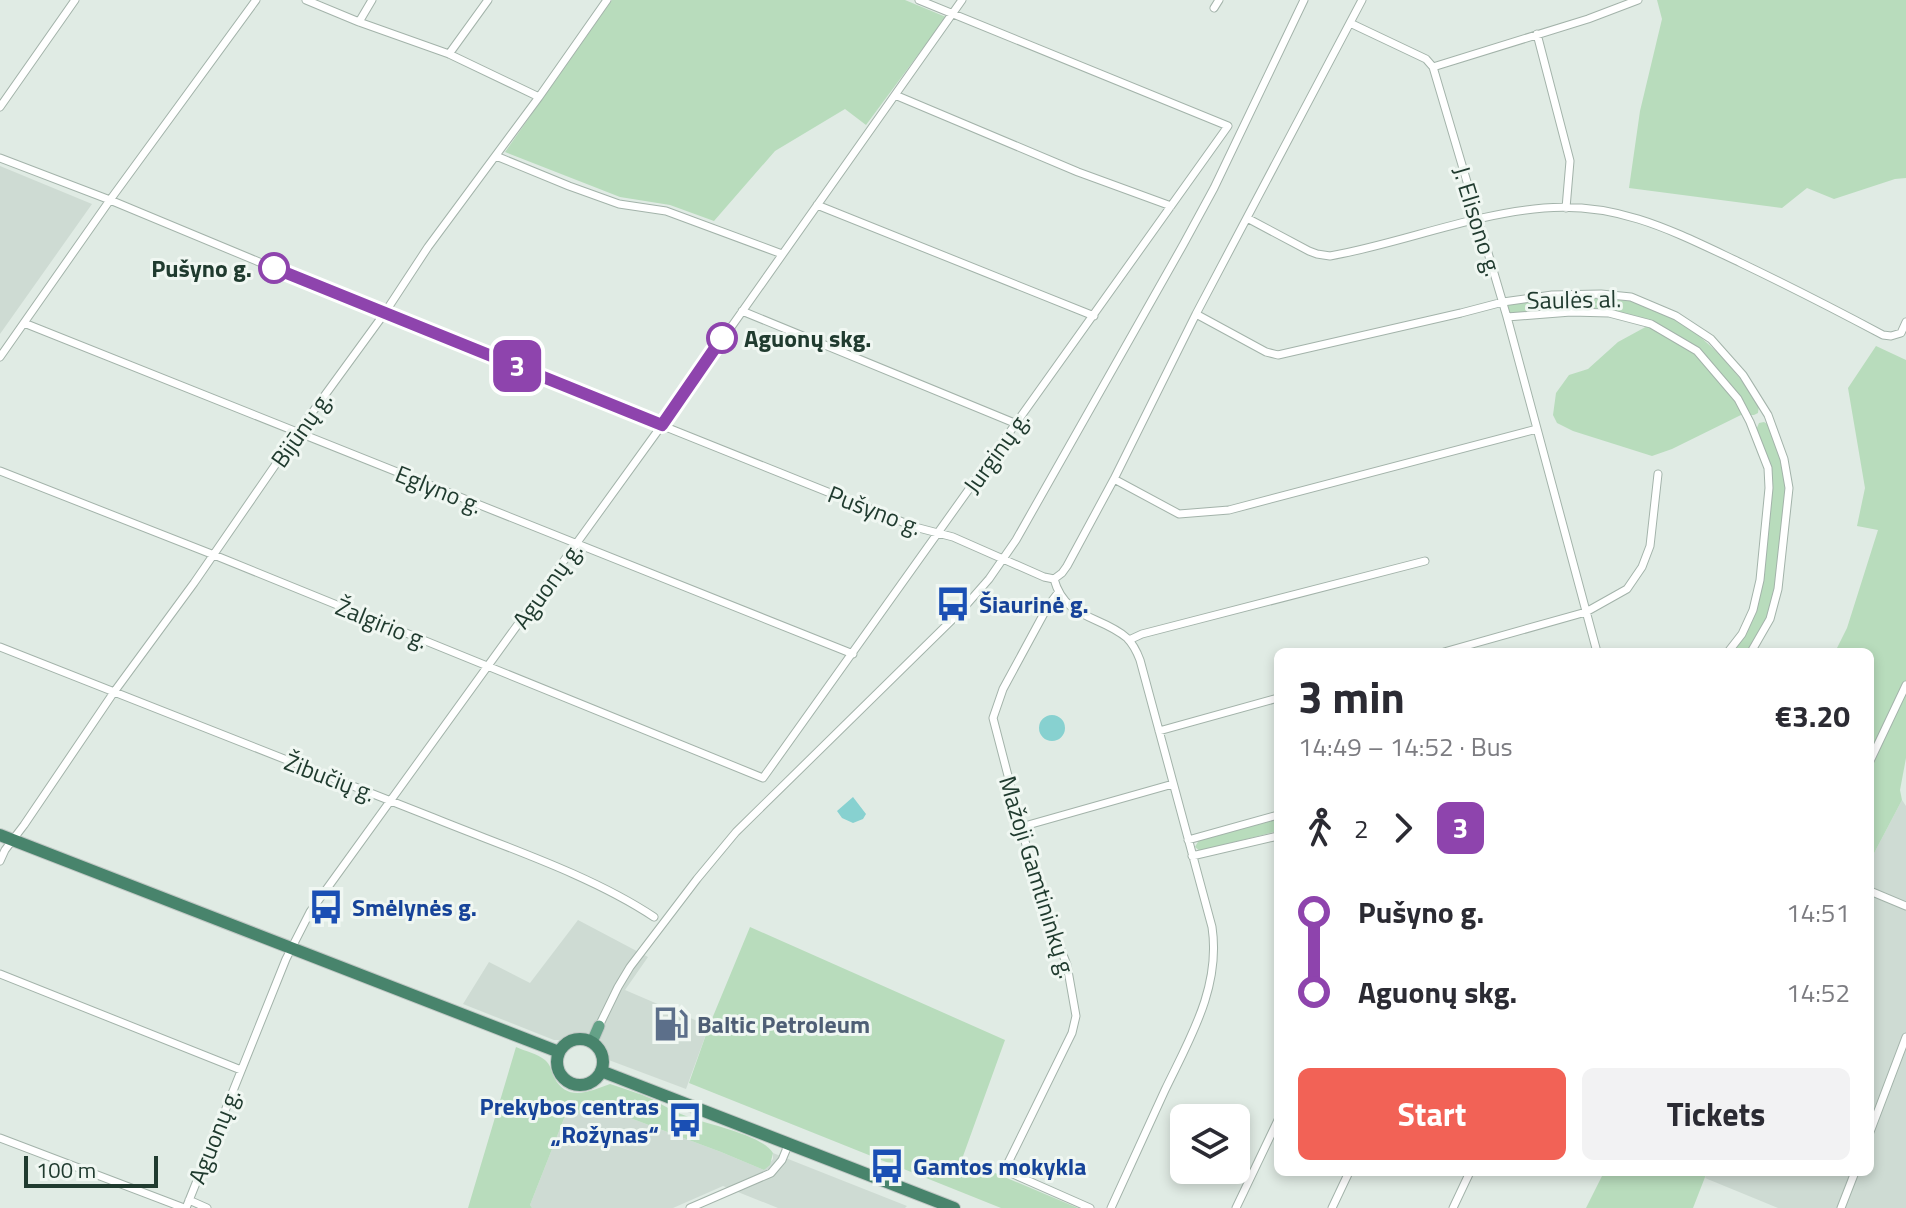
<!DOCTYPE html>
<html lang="en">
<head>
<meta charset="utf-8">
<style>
	body { margin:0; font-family:"Titillium Web",sans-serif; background:#f2f2f3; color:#2b2b33; height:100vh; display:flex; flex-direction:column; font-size:30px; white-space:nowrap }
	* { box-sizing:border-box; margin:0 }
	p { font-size:26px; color:#7c7c81 }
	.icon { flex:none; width:44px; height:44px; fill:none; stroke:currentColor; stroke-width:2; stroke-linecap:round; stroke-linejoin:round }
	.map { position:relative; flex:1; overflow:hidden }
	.sheet { position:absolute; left:1274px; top:648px; width:600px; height:528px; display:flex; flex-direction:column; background:#fff; border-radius:12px; box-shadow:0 4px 12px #0003 }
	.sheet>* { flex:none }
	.badge { padding:0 16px; border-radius:12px; font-size:28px; line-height:52px }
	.fabs { position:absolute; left:1170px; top:1104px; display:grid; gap:16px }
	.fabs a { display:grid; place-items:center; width:80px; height:80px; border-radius:12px; background:#fff; box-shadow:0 4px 12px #0003; font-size:40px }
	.scale { position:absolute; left:24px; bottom:20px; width:134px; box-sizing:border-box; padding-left:8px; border:4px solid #203b2f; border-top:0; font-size:22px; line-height:28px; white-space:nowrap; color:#203b2f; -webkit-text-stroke:6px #f0f7f2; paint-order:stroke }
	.map>.badge { position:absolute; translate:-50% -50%; box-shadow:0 0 0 4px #fff }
	.legs { display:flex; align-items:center; gap:12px; height:88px; padding:0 24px; font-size:26px }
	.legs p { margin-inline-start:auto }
	.headline { display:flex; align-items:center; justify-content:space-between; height:136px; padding:0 24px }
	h1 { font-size:44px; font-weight:700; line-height:60px }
	.button { display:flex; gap:16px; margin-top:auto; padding:16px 24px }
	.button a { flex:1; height:92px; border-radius:12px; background:#f26256; color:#fff; font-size:32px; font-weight:700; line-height:92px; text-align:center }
	.button a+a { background:#f2f2f3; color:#2b2b33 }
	ul { padding:0 24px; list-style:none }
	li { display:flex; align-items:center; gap:28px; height:80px; font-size:30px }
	li i { display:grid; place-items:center; width:12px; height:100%; margin:0 10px; background:currentColor }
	li i::after { content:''; width:20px; height:20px; margin:-10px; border:6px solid; border-radius:50%; background:#fff }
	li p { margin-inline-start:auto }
	li:first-child i { background:linear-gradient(#0000 50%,currentColor 0) }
	li:last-child i { background:linear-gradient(currentColor 50%,#0000 0) }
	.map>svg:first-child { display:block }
	.built { fill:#cedbd3 }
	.green { fill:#b8dcbc }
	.water { fill:#87d1d0 }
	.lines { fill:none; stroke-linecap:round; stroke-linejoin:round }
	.minor-casing { stroke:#a3b3aa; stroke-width:9 }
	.primary-casing { stroke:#c1c8c5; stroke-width:13 }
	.trunk-casing { stroke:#c1c8c5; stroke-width:14 }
	.minor { stroke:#fff; stroke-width:7 }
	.primary { stroke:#64a187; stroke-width:11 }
	.trunk { stroke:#48846c; stroke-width:12 }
	.line-1-casing { stroke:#fff; stroke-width:18 }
	.line-1 { stroke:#8e44ad; stroke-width:12 }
	.stop-1-dot { fill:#fff; stroke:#8e44ad; stroke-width:4 }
	.labels { text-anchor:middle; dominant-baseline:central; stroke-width:6; stroke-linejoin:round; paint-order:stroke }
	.street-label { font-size:24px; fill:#203b2f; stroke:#f0f7f2 }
	.stop-label { font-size:24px; font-weight:bold; fill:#203b2f; stroke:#f0f7f2; text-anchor:end }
	.transit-label { font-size:24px; font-weight:bold; fill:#164399; stroke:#f0f7f2; text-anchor:start }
	.service-label { font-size:24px; font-weight:bold; fill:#4e5e75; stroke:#f0f7f2; text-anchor:start }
</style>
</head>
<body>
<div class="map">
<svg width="1906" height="1208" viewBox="0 0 1906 1208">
	<rect width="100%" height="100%" fill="#e0ebe4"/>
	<path class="built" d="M0 166 92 204 0 334Z
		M1902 800 1906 806V1208H1778L1705 1178 1707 1172H1870V861Z
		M578 920 648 957 625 990 709 1026 686 1089 606 1059 601 1040 586 1033 569 1040H554L463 1004 489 962 530 983Z
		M590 1103 721 1152 764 1170 773 1159V1153L907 1206 905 1208H778L723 1186 673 1208H532L530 1205 565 1116Z"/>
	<path class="green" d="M612 0H905L946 17 866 125 845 109 775 151 714 221 670 205 620 197 505 152Z
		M1657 0H1906V178L1895 179 1834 199 1807 188 1782 208 1629 188 1640 111 1662 19Z
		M1552 297C1570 297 1589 296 1608 297 1675 302 1724 352 1759 405L1758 413 1754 415H1750L1698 351 1652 322 1608 311 1514 315 1509 313 1507 305 1510 303Z
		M1651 324 1697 351 1745 413 1672 449 1652 456 1573 431 1557 423 1553 415 1556 393 1569 375 1588 369 1618 342Z
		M1876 346 1906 360V758L1900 790 1902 800 1870 861V652H1835L1847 628 1878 530 1857 526 1865 488 1848 388Z
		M1764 422 1769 425 1781 461 1786 488 1775 587 1767 621 1749 652H1731C1767 606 1767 542 1773 486 1771 465 1764 449 1756 430L1759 423Z
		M1278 817V831L1200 851 1195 847 1199 840Z
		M750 927 1005 1040 962 1159 1078 1208H1001L689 1083 709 1026Z
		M516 1047C525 1051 538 1054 545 1060 551 1065 551 1071 554 1077 567 1103 590 1091 610 1084 624 1089 639 1093 652 1099 663 1105 674 1112 686 1116 708 1125 761 1134 773 1153L770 1165 764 1170 721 1152 590 1103 586 1108 571 1118 565 1116 530 1205 532 1208H468Z
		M1604 1172H1707L1693 1208H1586Z"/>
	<path class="water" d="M1039 728a13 13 0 1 1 26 0a13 13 0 1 1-26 0Z
		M853 797 866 814 863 819 853 823 842 818 837 811Z"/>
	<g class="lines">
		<g class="minor-casing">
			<path id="minor" d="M306 0 359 22 449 54 539 97
				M1214 8 1219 0
				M359 22 372 0
				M1350 23 1426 59 1433 67 1507 317 1597 652
				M1537 34 1570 161 1566 208
				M449 54 488 0
				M1433 67 1588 19 1638 0
				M895 95 1078 172 1171 206
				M0 107 75 0
				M496 156 569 186 619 204 666 211 782 254
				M0 158 110 200 384 314 915 527 953 537 1044 577 1054 579
				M817 205 1094 316
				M1247 218 1309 251 1317 254 1330 256C1402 243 1471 214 1544 208 1620 202 1675 232 1741 263 1789 286 1836 310 1883 335L1891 336 1901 333 1906 322
				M742 311 1017 424
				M1196 314 1266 352 1278 355 1461 313 1503 302 1552 295 1601 294 1631 297 1676 316 1711 339 1743 375 1768 415 1784 459 1789 488 1778 589 1770 619 1751 652
				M1507 317 1571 312 1609 313 1651 324 1697 351 1738 399 1750 422 1768 468 1769 488 1760 580 1753 610 1742 634 1728 652
				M24 323 853 654
				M0 357 110 200 256 0
				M0 471 214 555 763 778 1228 126 919 0
				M1114 479 1179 514 1229 510 1537 429
				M1054 579C1065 620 1101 615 1127 638 1133 644 1137 652 1140 660L1212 927C1221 987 1190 1038 1165 1090 1147 1130 1129 1169 1111 1208
				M1054 579 1062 573 1067 566 1114 479 1196 314 1362 0
				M1058 593 1048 606 1003 689 993 718 1038 891 1067 965 1076 1016 1072 1033 1007 1165 1013 1174 1090 1208
				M1129 640 1142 634 1425 561
				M0 647C145 704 290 760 434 818 505 847 591 875 654 917
				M1444 652 1586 612 1627 589 1642 567 1650 546 1658 474
				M1159 731 1278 698
				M1870 761 1906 685
				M1021 827 1173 784
				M1188 840 1278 815
				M1192 856 1278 836
				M0 861 5 850 24 825 114 692 194 583 298 432 384 314 428 247 539 97 607 0
				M1870 891 1906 906
				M0 974 241 1070
				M599 1026 618 987 630 967 697 879 736 832 960 612 989 579 1016 540 1183 245 1214 188 1304 0
				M1870 1132 1906 1037
				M0 1138 184 1208
				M189 1200 207 1208
				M186 1208 286 959 310 912 662 425 962 0
				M690 1208 771 1173 782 1160 789 1143
				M1236 1208 1278 1120
				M1332 1208 1349 1172
				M1453 1208 1470 1172
				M1841 1208 1855 1172"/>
		</g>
		<g class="primary-casing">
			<path id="primary" d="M592 1042 599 1026"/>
		</g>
		<g class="trunk-casing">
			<path id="trunk" d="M0 835 559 1052
				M557 1062a23 23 0 1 1 46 0a23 23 0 1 1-46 0Z
				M601 1071 954 1208"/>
		</g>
		<use href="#minor" class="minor"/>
		<use href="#primary" class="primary"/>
		<use href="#trunk" class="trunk"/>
	</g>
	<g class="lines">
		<g class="line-1-casing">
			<path id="line-1" d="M274 268 662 425 722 338"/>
		</g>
		<use href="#line-1" class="line-1"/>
	</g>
	<defs>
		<g id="bus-bare" transform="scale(2.76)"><path d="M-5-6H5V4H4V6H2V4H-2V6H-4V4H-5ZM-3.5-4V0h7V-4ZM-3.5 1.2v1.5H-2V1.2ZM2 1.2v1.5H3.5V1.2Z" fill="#1a4fb4" stroke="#f0f7f2" stroke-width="2.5" paint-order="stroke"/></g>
		<g id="fuel-bare" transform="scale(2.76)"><path d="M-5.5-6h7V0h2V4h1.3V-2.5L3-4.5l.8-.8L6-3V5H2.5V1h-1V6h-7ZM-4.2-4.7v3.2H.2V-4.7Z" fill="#5c6f8a" stroke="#f0f7f2" stroke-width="2.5" paint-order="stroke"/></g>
	</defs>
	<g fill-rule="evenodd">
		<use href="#bus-bare" x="953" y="604"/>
		<use href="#bus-bare" x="326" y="907"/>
		<use href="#fuel-bare" x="671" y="1024"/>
		<use href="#bus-bare" x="685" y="1120"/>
		<use href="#bus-bare" x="887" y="1166"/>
	</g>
	<g class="stop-1-dot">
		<circle cx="274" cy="268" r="14"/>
		<circle cx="722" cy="338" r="14"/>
	</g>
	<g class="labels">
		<g class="street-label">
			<text transform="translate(1478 221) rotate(73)">J. Elisono g.</text>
			<text transform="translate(1574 299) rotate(-1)">Saulės al.</text>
			<text transform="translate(301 429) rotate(-55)">Bijūnų g.</text>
			<text transform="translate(996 452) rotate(-54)">Jurginų g.</text>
			<text transform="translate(439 489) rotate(22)">Eglyno g.</text>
			<text transform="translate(875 510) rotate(21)">Pušyno g.</text>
			<text transform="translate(547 585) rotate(-54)">Aguonų g.</text>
			<text transform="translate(382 623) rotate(22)">Žalgirio g.</text>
			<text transform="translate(330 777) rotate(21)">Žibučių g.</text>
			<text transform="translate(1038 877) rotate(73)">Mažoji Gamtininkų g.</text>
			<text transform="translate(214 1136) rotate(-68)">Aguonų g.</text>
		</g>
		<g class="stop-label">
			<text x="252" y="268">Pušyno g.</text>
			<text x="744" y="338" text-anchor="start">Aguonų skg.</text>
		</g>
		<g class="transit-label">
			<text x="979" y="604">Šiaurinė g.</text>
			<text x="352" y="907">Smėlynės g.</text>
			<text x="659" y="1106" text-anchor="end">Prekybos centras<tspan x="659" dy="28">„Rožynas“</tspan></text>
			<text x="913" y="1166">Gamtos mokykla</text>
		</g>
		<g class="service-label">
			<text x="697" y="1024">Baltic Petroleum</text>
		</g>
	</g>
</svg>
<div class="fabs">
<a><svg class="icon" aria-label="layers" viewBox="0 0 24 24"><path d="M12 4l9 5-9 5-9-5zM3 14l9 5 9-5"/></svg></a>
</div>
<div class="scale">100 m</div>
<b class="badge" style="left:517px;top:366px;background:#8e44ad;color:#fff">3</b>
<section class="sheet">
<div class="headline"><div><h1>3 min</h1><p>14:49 – 14:52 · Bus</p></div><b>€3.20</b></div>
<div class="legs"><svg class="icon" aria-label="walk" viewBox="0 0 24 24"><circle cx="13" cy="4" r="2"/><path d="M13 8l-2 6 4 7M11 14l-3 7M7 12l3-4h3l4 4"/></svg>2<svg class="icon" aria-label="forward" viewBox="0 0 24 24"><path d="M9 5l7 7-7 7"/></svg><b class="badge" style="background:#8e44ad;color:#fff">3</b></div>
<ul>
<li><i style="color:#8e44ad"></i><b>Pušyno g.</b><p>14:51</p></li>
<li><i style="color:#8e44ad"></i><b>Aguonų skg.</b><p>14:52</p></li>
</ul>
<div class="button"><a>Start</a><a>Tickets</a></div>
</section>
</div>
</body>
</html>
